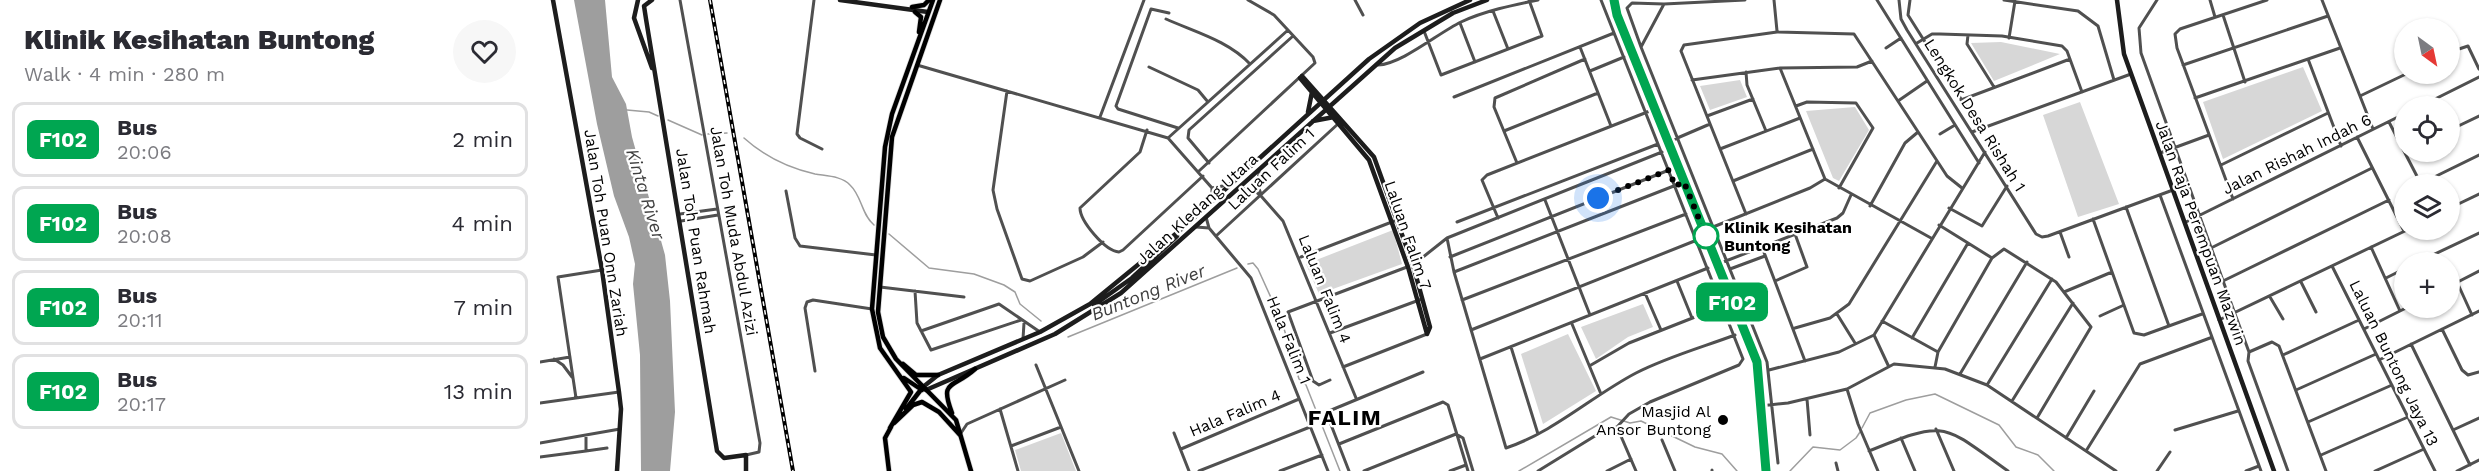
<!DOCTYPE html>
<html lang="en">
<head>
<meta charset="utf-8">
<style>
	body { margin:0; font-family:"Work Sans",sans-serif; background:#f7f7f7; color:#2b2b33; height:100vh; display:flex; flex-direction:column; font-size:22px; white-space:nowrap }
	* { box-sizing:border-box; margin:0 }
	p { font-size:20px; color:#7c7c81 }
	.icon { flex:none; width:33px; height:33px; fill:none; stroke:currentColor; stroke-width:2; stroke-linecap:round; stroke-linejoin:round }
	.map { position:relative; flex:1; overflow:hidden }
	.sheet { display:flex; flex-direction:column; background:#fff; width:540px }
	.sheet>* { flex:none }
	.badge { padding:0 12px; border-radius:9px; font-size:21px; line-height:39px }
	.needle { width:39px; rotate:147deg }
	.buttons { position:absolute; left:1854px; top:18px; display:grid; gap:12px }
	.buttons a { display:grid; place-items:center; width:66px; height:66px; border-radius:50%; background:#fff; box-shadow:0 2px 4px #0004; font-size:30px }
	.you { position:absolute; width:30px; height:30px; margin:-15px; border:4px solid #fff; border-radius:50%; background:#1a73e8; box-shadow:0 0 0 9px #1a73e833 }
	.map>.badge { position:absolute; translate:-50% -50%; box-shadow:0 0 0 3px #fff }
	.round { display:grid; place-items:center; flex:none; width:63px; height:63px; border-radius:32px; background:#f7f7f7 }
	.head { display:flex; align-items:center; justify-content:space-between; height:102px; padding:0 24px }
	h1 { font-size:28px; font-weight:800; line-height:45px }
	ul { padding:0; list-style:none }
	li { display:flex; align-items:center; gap:18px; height:75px; margin:0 12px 9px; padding:0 12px; border:3px solid #e1e1e2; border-radius:12px }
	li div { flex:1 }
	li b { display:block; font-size:22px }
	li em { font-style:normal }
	li .badge { min-width:66px; font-weight:700; text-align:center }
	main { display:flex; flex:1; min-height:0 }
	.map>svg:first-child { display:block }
	.green { fill:#d7d7d7 }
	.water { fill:#9e9e9e }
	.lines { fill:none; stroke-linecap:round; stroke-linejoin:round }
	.stream { stroke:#9e9e9e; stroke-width:1.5 }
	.primary-casing { stroke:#dbdbdb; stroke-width:6 }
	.street { stroke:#505050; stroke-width:3 }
	.secondary { stroke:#1d1d1d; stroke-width:4.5 }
	.primary { stroke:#000; stroke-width:4.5 }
	.rail-casing { stroke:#000; stroke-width:4 }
	.rail { stroke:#fff; stroke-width:1.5; stroke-dasharray:4.5; stroke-linecap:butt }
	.line-casing { stroke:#fff; stroke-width:14 }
	.line { stroke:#00a651; stroke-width:9 }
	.walk { stroke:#000; stroke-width:6; stroke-dasharray:0 10.8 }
	.stop-dot { fill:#fff; stroke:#00a651; stroke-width:3 }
	.poi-dot { fill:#000; stroke:#fff; stroke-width:2 }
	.labels { text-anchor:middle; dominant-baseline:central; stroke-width:4.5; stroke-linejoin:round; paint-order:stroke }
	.street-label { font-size:16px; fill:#000; stroke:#fff }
	.stop-label { font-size:16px; font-weight:bold; fill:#000; stroke:#fff; text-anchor:start }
	.poi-label { font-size:16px; fill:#000; stroke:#fff; text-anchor:end }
	.water-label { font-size:18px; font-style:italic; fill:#3f3f3f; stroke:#fff }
	.district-label { font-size:22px; font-weight:bold; letter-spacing:1.5px; fill:#000; stroke:#fff }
</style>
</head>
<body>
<main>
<section class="sheet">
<div class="head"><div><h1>Klinik Kesihatan Buntong</h1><p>Walk · 4 min · 280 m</p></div><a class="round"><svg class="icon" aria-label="heart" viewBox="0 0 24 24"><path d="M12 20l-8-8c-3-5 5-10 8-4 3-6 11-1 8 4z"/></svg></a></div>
<ul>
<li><span class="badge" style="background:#00a651;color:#fff">F102</span><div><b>Bus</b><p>20:06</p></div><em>2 min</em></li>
<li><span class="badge" style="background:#00a651;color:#fff">F102</span><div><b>Bus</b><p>20:08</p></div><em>4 min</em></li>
<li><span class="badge" style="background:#00a651;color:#fff">F102</span><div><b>Bus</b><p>20:11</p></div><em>7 min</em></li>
<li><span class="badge" style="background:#00a651;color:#fff">F102</span><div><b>Bus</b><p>20:17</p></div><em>13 min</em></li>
</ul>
</section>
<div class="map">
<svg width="1939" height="471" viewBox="0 0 1939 471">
	<rect width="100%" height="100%" fill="#fff"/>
	<path class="green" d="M1461 42 1520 54 1454 81 1431 43Z
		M1763 67 1782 111 1683 159 1663 102Z
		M1200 80 1207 97 1170 110 1160 86Z
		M1540 102 1579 204 1538 217 1503 115Z
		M1315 107 1329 130 1299 181 1293 178 1266 111Z
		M853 230 862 264 779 294 766 264Z
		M1103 304 1113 327 1088 337 1056 359 1041 327Z
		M1028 334 1056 391 1003 424 981 354Z
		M521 433 536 471H481L475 450Z"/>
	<path class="water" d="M34 0H65L72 77 86 104 92 137 125 255 130 301 135 412 130 471H101L100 355 93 284 95 264 89 237 74 196 57 124Z"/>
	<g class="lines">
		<path class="stream" d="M87 110 109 112 118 116
			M128 120 162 135
			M168 134 187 133
			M204 138C224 156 248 168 275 174 286 176 302 176 310 185 322 196 321 214 334 225
			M349 234 389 268 434 274 464 285 475 292 480 304 501 321
			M708 264 713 263 718 269 742 322 759 379 766 385 800 471
			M528 337 697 268
			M1322 428 1330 413 1366 400 1395 394 1459 425 1476 447 1498 455 1514 471
			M979 471 1071 417 1090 423 1101 421 1155 447 1182 454 1197 471
			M1250 471 1273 447 1300 450 1316 438 1320 432"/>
		<g class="primary-casing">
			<path id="primary" d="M400 0 352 137 338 312 343 337 356 359 416 420 431 471
				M372 7 384 5 389 0
				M375 12 381 17 379 32
				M363 364 376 375H398
				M364 378 382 390
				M366 409 383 387
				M412 413C399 379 413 389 435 369
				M354 423 373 405 382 402 399 412 420 435
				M350 428 371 392 340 348 332 309 345 147 352 114 393 0
				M349 471 345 438 351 427"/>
		</g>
		<path class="street" d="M140 0 220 443 219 452 206 455
			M274 0 257 134 260 138 282 149
			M815 0 823 15
			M1205 0 1124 4 1101 47 1227 362 1238 463
			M1234 0 1237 31
			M1337 0 1439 163
			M1359 0 1361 19 1367 30 1496 234 1502 237 1508 236 1633 190
			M1370 0 1368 15 1440 129
			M1464 0 1538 11 1558 26 1574 80
			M1617 0 1599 28 1601 53 1695 314 1709 352 1708 361 1748 471
			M1670 0 1675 17
			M1782 0 1833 129
			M953 11 968 49
			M629 13 611 9 576 106 578 109 638 128
			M1683 15 1705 82
			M626 19C655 32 689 41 710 64
			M920 23 935 62
			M884 31 901 75 1002 36 989 0
			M1428 35 1427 44 1454 87
			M1469 38 1475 1
			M1377 43 1392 34H1400L1462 36 1522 46 1527 51 1542 92
			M1040 47 1071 126
			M1101 47 1087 8 1092 3 1124 4
			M1346 48 1361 38
			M1910 52 1928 46 1939 69
			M1768 59 1801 146
			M377 65 628 138 672 188
			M838 65C862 64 898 33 921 22 944 11 973 5 998 0
			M1643 65 1788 16
			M609 67 658 90 668 102
			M1240 68 1285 179 1391 238
			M1050 71 1084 57
			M1206 72 1207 85 1226 131
			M1152 80 1240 68 1317 67 1332 61
			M467 91 453 190 457 209 482 279 490 281 543 257 563 242
			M1820 96 1866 74
			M914 97 1074 33
			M1655 98 1800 48
			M1421 100 1530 59
			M1358 101 1387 81
			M1256 106 1267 102 1316 103 1333 128 1299 188
			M1881 106 1939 77
			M1167 116 1213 99
			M560 117 604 0
			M1849 122 1881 184
			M607 130 600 152 540 208C540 221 565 251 579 252L583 250 663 176
			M1910 130 1939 116
			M964 131 1058 93
			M1432 132 1591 74
			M1400 134 1415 125
			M1817 137 1864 231
			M628 138 748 30
			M1128 142 1170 124
			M1180 149 1260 118
			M1620 153 1669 135
			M669 163 648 138 649 130 753 36
			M977 163 954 107 955 98 1045 59
			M1681 165 1788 113
			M659 171 775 63 773 57 734 15 708 0
			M719 171 718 186 721 194
			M1193 181 1273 149
			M1880 184 1939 155
			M672 188 688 185
			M699 188 714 190 721 196 743 221 816 398
			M246 191 255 238 260 246 336 255
			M1620 195 1721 471
			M1693 199 1637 48 1635 34 1640 29 1727 0
			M1005 200 1050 315
			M665 206 672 194V188
			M1330 206 1365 143 1378 132
			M1586 207 1629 326
			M1409 208 1442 226 1467 186
			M1910 208 1939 194
			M140 214 177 209
			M1206 214 1141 51 1144 45 1237 32 1314 34 1407 176 1422 188
			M666 217 669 228 711 278 788 471
			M958 218 942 180 947 175 1115 109
			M1553 219 1594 333 1604 335 1662 314
			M141 221 178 215
			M917 222 1118 144
			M1646 222 1864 114
			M1399 225 1428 243
			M656 227 669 228
			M1173 227 1270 188 1285 179
			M1520 232 1529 257
			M676 236 799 123
			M907 238 914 272 966 448C1014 432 1052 396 1096 373 1127 357 1163 347 1195 335
			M1222 247 1265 361
			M1831 247 1860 311
			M1671 248 1832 168
			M761 257 857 220
			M910 257 1129 170
			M1878 262 1939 233
			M1178 264 1297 218 1303 213 1311 195
			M873 265 907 238 1122 152
			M1792 266 1895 471
			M1190 269 1225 256
			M914 272 1144 182
			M1846 278 1864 269
			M1137 281 1152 318
			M1235 281 1267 267 1255 234
			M1683 281 1849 200
			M1761 282 1776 312
			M1917 282 1932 315
			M1910 286 1939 271
			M340 287 424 297
			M375 291 377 323 391 350 481 320
			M1524 292 1572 272
			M1105 293 1121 330
			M1730 297 1743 319
			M922 300 1146 214
			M1297 314 1315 343
			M1560 316 1584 305
			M1679 320 1867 230
			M1342 321 1398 352
			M1032 324 1061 394
			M1255 328 1290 318 1309 304 1397 161
			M1824 329 1866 308
			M1902 329 1922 370 1928 375 1939 372
			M931 330 1157 240
			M381 331 459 304 500 332
			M790 333 882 299
			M1372 338 1428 243 1452 258
			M483 339 484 323
			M1871 344 1930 465
			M971 347 998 434
			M1709 352 1732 342 1739 346 1786 471
			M1743 355 1819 320
			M14 359 23 365 32 377
			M940 359 1168 268
			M1839 360 1939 311
			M0 362 30 357
			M496 365 539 471
			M1051 365 1089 343 1183 306
			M1348 365 1334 335 1445 152
			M803 367 887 334
			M1395 367 1398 352 1452 258 1464 249 1516 282 1551 327 1497 418
			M1229 370 1299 352 1334 335
			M275 371 265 308 267 302 273 300 332 309
			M1420 374 1487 262
			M790 380 779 385 773 381 748 312 867 267
			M1447 385 1512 279
			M1307 389 1318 424 1338 471
			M1756 390 1836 354
			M36 398 18 277 62 270
			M1267 399 1270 435
			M1472 401 1533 303
			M0 403 79 392
			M1220 406 1248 403 1307 389 1354 364 1405 369 1447 385 1576 471
			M460 409 478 471
			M1768 422 1852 385
			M1077 427 1096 471
			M1396 429 1414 471
			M1635 430 1698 411
			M1913 430 1939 418
			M421 433 427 424 525 380
			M634 433 649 471
			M46 435V451L67 448
			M1361 438 1375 471
			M1526 438 1554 391
			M1122 440 1135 471
			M0 443 80 429
			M799 444 903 402 908 405 928 471
			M471 446 521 427
			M641 449 759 399
			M1329 451C1407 419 1402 424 1468 471
			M1546 451 1600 364 1670 338
			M1781 455 1868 417
			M0 457 46 451
			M1296 463 1298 471
			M1172 470V471
			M659 471 770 427
			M740 471 782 455
			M809 471 788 417 789 411 883 372
			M824 471 916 434 923 438 933 471
			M910 471 926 465
			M998 471 1063 431 1077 427 1089 414 1110 402 1199 365 1203 359 1061 0
			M1067 471 1091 459
			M1617 471 1630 452
			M1706 471 1719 466
			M1835 471 1884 449
			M1917 471 1939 460"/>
		<path class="secondary" d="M13 0 62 270 79 392 81 409 77 471
			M98 0 94 18 112 68
			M112 0 104 6 106 19 177 451 184 458 206 455V471
			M300 0 388 12
			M1074 0 1077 15 1217 362 1226 471
			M1577 0 1584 54 1734 471
			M762 76 834 157 873 265 890 327 887 334
			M760 78 829 160 868 267 887 334
			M768 112 772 92
			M773 121 794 117
			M554 305 592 278 637 236
			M383 387 398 375 500 332 550 304 638 232 829 59 880 23 930 0
			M386 390 515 334 581 293 855 48 913 13 947 0"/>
		<use href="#primary" class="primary"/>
		<g class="rail-casing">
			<path id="rail" d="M170 0 253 471"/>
		</g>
		<use href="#rail" class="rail"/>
	</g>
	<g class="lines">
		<g class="line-casing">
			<path id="line" d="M1074 0 1077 15 1217 362 1226 471"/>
		</g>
		<use href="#line" class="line"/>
		<path class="walk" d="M1058 198 1129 170 1135 186 1144 182 1166 236"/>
	</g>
	<circle class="stop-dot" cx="1166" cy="236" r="12"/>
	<circle class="poi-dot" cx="1183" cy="420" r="6"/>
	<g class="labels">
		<g class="street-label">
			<text transform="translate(1435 115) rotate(58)">Lengkok Desa Rishah 1</text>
			<text transform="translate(1757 154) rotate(-26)">Jalan Rishah Indah 6</text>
			<text transform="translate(731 169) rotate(-43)">Laluan Falim 1</text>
			<text transform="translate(657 209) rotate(-42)">Jalan Kledang Utara</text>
			<text transform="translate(194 231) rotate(80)">Jalan Toh Muda Abdul Azizi</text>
			<text transform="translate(66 233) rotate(81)">Jalan Toh Puan Onn Zariah</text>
			<text transform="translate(1661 233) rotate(70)">Jalan Raja Perempuan Mazwin</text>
			<text transform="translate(868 235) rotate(71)">Laluan Falim 7</text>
			<text transform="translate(156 241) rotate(81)">Jalan Toh Puan Rahmah</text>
			<text transform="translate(785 289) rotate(68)">Laluan Falim 4</text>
			<text transform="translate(749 340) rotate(68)">Hala Falim 1</text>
			<text transform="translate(1854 363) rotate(64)">Laluan Buntong Jaya 13</text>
			<text transform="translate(695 413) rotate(-23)">Hala Falim 4</text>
		</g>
		<g class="stop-label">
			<text x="1184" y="227">Klinik Kesihatan<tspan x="1184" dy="18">Buntong</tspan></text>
		</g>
		<g class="poi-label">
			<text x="1171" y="411">Masjid Al<tspan x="1171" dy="18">Ansor Buntong</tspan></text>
		</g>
		<g class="water-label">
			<text transform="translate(106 194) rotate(73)">Kinta River</text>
			<text transform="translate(608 292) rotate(-22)">Buntong River</text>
		</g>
		<g class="district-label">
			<text x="805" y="417">FALIM</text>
		</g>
	</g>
</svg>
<div class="buttons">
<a><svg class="needle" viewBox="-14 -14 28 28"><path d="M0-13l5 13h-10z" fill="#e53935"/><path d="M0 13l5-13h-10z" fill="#7c7c81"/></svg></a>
<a><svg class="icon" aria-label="locate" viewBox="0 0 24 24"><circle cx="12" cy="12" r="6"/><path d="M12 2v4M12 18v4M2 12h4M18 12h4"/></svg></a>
<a><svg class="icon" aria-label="layers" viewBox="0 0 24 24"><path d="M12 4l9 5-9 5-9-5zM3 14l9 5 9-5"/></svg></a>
<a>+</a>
</div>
<div class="you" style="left:1058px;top:198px"></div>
<b class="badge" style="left:1192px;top:302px;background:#00a651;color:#fff">F102</b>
</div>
</main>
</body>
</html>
